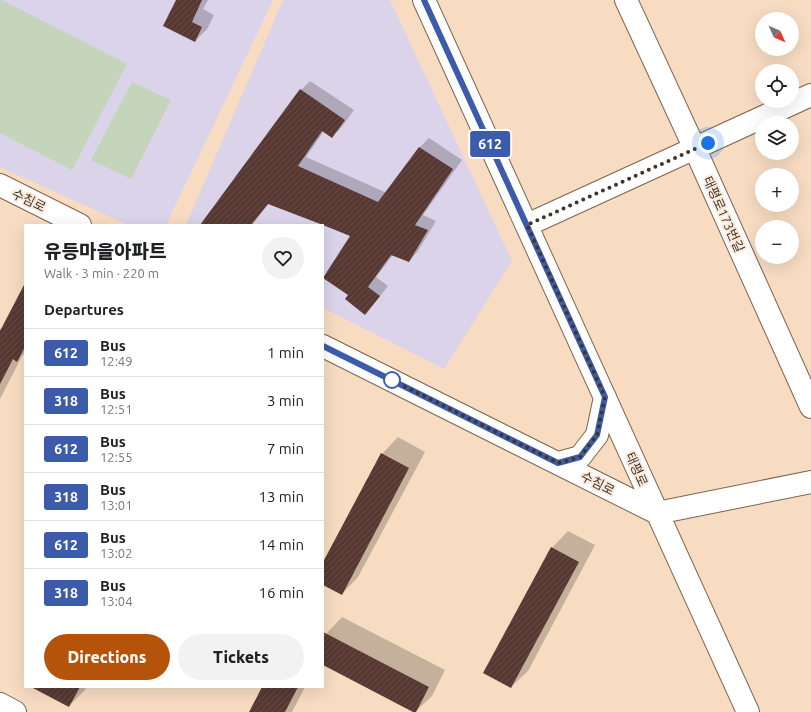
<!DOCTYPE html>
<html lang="en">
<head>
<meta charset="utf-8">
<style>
	body { margin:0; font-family:Ubuntu,"Noto Sans KR",sans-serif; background:#f2f2f2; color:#202124; height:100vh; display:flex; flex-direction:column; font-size:15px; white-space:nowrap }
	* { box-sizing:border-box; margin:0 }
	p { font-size:13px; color:#757577 }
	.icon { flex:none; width:22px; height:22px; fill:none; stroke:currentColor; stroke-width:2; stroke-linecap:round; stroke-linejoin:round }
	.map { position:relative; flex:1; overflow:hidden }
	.side { position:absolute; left:24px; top:224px; width:300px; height:464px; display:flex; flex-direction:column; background:#fff; border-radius:0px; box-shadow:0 4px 16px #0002 }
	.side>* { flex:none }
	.badge { padding:0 8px; border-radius:3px; font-size:14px; line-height:26px }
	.needle { width:26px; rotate:135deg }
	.buttons { position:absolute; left:755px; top:12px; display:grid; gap:8px }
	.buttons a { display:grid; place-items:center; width:44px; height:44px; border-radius:50%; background:#fff; box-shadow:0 4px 16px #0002; font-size:20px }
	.you { position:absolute; width:20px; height:20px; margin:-10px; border:3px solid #fff; border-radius:50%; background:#1a73e8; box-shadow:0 0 0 6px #1a73e833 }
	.map>.badge { position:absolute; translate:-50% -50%; box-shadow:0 0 0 2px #fff }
	h2 { padding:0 20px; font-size:15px; line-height:36px }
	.round { display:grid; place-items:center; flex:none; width:42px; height:42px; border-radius:21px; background:#f2f2f2 }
	.overview { display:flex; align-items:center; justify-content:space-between; height:68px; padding:0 20px }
	h1 { font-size:19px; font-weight:800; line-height:30px }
	.cta { display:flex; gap:8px; margin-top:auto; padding:8px 20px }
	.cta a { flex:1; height:46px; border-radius:24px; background:#b45309; color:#fff; font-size:16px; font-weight:800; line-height:46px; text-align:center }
	.cta a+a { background:#f2f2f2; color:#202124 }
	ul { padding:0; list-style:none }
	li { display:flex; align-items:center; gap:12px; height:48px; padding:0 20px; border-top:1px solid #e0e0e0 }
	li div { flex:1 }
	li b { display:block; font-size:15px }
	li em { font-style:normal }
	li .badge { min-width:44px; font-weight:700; text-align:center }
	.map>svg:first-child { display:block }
	.education { fill:#dad3e9 }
	.garden { fill:#c5d5bb }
	.shadow { fill:#0003 }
	.building { fill:url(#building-hatch) }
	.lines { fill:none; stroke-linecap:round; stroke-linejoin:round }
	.minor-casing { stroke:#7c654e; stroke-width:24 }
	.secondary-casing { stroke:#7c654e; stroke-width:24 }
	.minor { stroke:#fff; stroke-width:22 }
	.secondary { stroke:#fff; stroke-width:22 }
	.line-casing { stroke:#fff; stroke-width:9 }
	.line { stroke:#3d5bab; stroke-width:6 }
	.walk { stroke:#40352b; stroke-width:4; stroke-dasharray:0 7.2 }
	.stop-dot { fill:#fff; stroke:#3d5bab; stroke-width:2 }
	.labels { text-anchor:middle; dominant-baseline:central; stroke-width:4; stroke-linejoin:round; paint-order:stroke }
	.street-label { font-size:13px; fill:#40352b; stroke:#fcebdc }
</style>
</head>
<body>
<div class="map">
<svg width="811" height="712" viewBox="0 0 811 712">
	<defs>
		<pattern id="building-hatch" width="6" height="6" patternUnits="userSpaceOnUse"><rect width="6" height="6" fill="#573832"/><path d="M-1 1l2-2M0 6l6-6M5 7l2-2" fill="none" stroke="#684d47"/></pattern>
	</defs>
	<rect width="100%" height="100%" fill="#f7dcc2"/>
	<path class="education" d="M0 0H273L166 225H128L0 167Z
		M283 0H390L512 261 444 369 323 308V225H186Z"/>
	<path class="garden" d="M0 0H2L127 64 72 170 0 133Z
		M132 82 171 100 131 179 91 160Z"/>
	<path class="shadow" d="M177 0H208L203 9 214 15 207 29 195 41Z
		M310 81 354 110 341 128 332 137 324 131 306 157 387 193 420 147 429 138 462 160 423 215 436 221 418 251 409 261 393 255 376 277 388 286 374 304 365 314 350 295 352 236 269 203 252 225H214L301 90Z
		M25 286V353L22 356 0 399V329L5 325Z
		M398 437 425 452 358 577 342 594 323 584V564L382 454Z
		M568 531 595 545 528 671 511 687 552 548Z
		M342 617 445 670 432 696 415 712 323 664V639L326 634Z
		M44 687H86L85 690 69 706Z
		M263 687H305L292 712H250Z"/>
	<path class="building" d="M176 0H202L192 22 202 27 195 42 163 26Z
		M300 89 345 120 332 138 322 131 298 166 378 202 419 147 453 169 415 225 428 230 409 262 391 255 368 287 380 296 365 315 345 299 348 295 323 278 350 236 323 225 268 204 251 225H200Z
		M25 283V347L17 362 13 359 0 384V331Z
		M381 453 409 468 342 595 323 585V562Z
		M551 547 579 562 511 688 483 673Z
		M323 632 429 687 416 712H413L323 665Z
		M31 687H80L69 707Z
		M262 687H298L285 712H249Z"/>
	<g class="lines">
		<g class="minor-casing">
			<path id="minor" d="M626 0 695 149 811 407
				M527 225 811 95
				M657 513 811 482
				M0 704 15 712"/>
		</g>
		<g class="secondary-casing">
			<path id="secondary" d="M424 0 748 712
				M0 185 80 225
				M323 346 657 513
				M558 463 580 457 597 435 605 397"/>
		</g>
		<use href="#minor" class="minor"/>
		<use href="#secondary" class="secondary"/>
	</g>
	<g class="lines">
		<g class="line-casing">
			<path id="line" d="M323 346 558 463 580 457 597 435 605 397 424 0"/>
		</g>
		<use href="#line" class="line"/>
		<path class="walk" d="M392 380 558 463 580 457 597 435 605 397 527 225 708 143"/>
	</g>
	<circle class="stop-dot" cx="392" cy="380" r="8"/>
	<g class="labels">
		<g class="street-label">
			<text transform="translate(29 200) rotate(26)">수침로</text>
			<text transform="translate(724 214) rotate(66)">태평로173번길</text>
			<text transform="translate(637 469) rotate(66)">태평로</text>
			<text transform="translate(598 483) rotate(27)">수침로</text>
		</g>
	</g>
</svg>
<div class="buttons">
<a><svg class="needle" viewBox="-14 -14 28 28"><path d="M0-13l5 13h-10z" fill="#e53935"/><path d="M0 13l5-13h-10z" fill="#757577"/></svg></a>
<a><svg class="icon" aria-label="locate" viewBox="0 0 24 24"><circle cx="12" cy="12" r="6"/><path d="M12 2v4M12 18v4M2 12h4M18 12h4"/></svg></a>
<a><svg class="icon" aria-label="layers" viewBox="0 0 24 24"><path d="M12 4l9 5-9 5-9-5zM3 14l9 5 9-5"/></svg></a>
<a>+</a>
<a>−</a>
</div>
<div class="you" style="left:708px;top:143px"></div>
<b class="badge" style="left:490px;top:144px;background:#3d5bab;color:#fff">612</b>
<section class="side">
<div class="overview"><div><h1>유등마을아파트</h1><p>Walk · 3 min · 220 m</p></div><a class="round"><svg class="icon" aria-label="heart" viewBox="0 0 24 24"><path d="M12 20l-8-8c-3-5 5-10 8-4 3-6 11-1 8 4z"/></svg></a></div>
<h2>Departures</h2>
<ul>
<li><span class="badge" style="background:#3d5bab;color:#fff">612</span><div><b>Bus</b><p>12:49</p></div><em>1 min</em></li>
<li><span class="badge" style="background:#3d5bab;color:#fff">318</span><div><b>Bus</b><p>12:51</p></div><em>3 min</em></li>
<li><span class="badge" style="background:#3d5bab;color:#fff">612</span><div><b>Bus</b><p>12:55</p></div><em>7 min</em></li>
<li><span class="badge" style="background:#3d5bab;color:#fff">318</span><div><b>Bus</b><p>13:01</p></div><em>13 min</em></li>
<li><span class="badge" style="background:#3d5bab;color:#fff">612</span><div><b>Bus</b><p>13:02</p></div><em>14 min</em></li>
<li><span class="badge" style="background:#3d5bab;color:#fff">318</span><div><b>Bus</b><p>13:04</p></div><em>16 min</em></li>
</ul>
<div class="cta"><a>Directions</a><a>Tickets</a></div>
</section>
</div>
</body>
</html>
